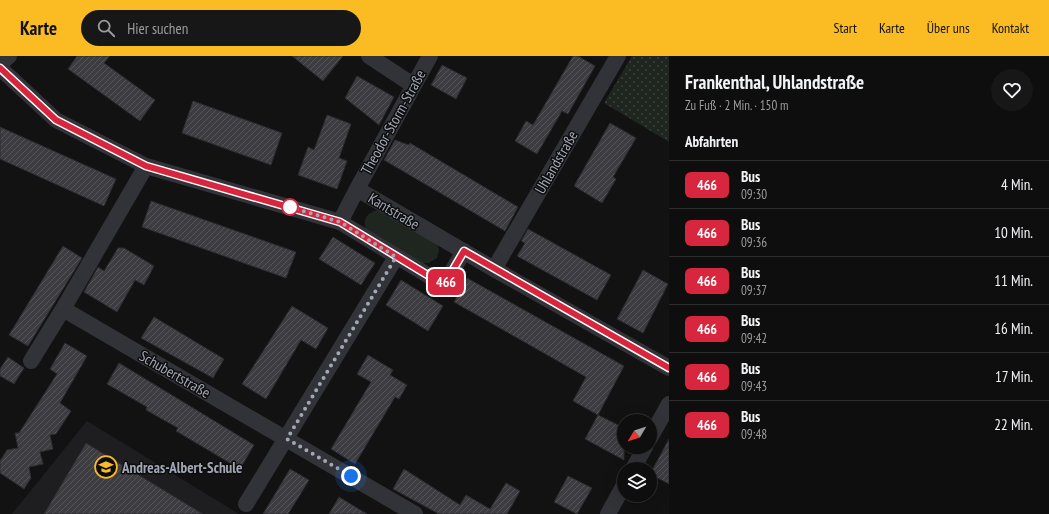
<!DOCTYPE html>
<html lang="de">
<head>
<meta charset="utf-8">
<style>
	body { margin:0; font-family:"PT Sans Narrow",sans-serif; background:#171717; color:#f1f3f6; height:100vh; display:flex; flex-direction:column; font-size:15px; white-space:nowrap }
	* { box-sizing:border-box; margin:0 }
	p { font-size:13px; color:#9b9c9e }
	.icon { flex:none; width:22px; height:22px; fill:none; stroke:currentColor; stroke-width:2; stroke-linecap:round; stroke-linejoin:round }
	.map { position:relative; flex:1; overflow:hidden }
	.drawer { display:flex; flex-direction:column; background:#0e0e0e; width:380px }
	.drawer>* { flex:none }
	.badge { padding:0 8px; border-radius:6px; font-size:14px; line-height:26px }
	.needle { width:26px; rotate:231deg }
	.buttons { position:absolute; left:617px; top:358px; display:grid; gap:8px }
	.buttons a { display:grid; place-items:center; width:40px; height:40px; border-radius:50%; background:#0e0e0e; box-shadow:0 4px 16px #0002,0 0 0 1px #2e2e2e; font-size:20px }
	.you { position:absolute; width:20px; height:20px; margin:-10px; border:3px solid #fff; border-radius:50%; background:#1a73e8; box-shadow:0 0 0 6px #1a73e833 }
	.map>.badge { position:absolute; translate:-50% -50%; box-shadow:0 0 0 2px #fff }
	h2 { padding:0 16px; font-size:15px; line-height:36px }
	.round { display:grid; place-items:center; flex:none; width:42px; height:42px; border-radius:21px; background:#171717 }
	.summary { display:flex; align-items:center; justify-content:space-between; height:68px; padding:0 16px }
	h1 { font-size:19px; font-weight:600; line-height:30px }
	ul { padding:0; list-style:none }
	li { display:flex; align-items:center; gap:12px; height:48px; padding:0 16px; border-top:1px solid #2e2e2e }
	li div { flex:1 }
	li b { display:block; font-size:15px }
	li em { font-style:normal }
	li .badge { min-width:44px; font-weight:700; text-align:center }
	header { display:flex; align-items:center; gap:24px; box-sizing:border-box; height:56px; padding:0 20px; background:#fbbb22; color:#111 }
	header strong { font-size:19px }
	nav { display:flex; gap:22px; margin-inline-start:auto; font-size:14px }
	.search { width:280px; height:36px; background:#171717; display:flex; align-items:center; gap:10px; box-sizing:border-box; padding:0 14px; border-radius:22px; color:#9b9c9e; font-size:15px }
	main { display:flex; flex:1; min-height:0 }
	.map>svg:first-child { display:block }
	.built { fill:#1e1e20 }
	.grass { fill:#1e261f }
	.park { fill:url(#park-dots) }
	.building { fill:url(#building-hatch); stroke:#2c2b2f }
	.lines { fill:none; stroke-linecap:round; stroke-linejoin:round }
	.minor { stroke:#323338; stroke-width:16 }
	.line-casing { stroke:#fff; stroke-width:9 }
	.line { stroke:#d7263d; stroke-width:6 }
	.walk { stroke:#a2a7b5; stroke-width:4; stroke-dasharray:0 7.2 }
	.stop-dot { fill:#fff; stroke:#d7263d; stroke-width:2 }
	.labels { text-anchor:middle; dominant-baseline:central; stroke-width:3; stroke-linejoin:round; paint-order:stroke }
	.street-label { font-size:15px; fill:#a2a7b5; stroke:#0d0d0e }
	.poi-label { font-size:15px; font-weight:bold; fill:#a2a7b5; stroke:#0d0d0e; text-anchor:start }
</style>
</head>
<body>
<header>
<strong>Karte</strong>
<div class="search"><svg class="icon" aria-label="search" viewBox="0 0 24 24"><circle cx="10" cy="10" r="6"/><path d="M15 15l6 6"/></svg>Hier suchen</div>
<nav><a>Start</a><a>Karte</a><a>Über uns</a><a>Kontakt</a></nav>
</header>
<main>
<div class="map">
<svg width="669" height="458" viewBox="0 0 669 458">
	<defs>
		<pattern id="park-dots" width="8" height="8" patternUnits="userSpaceOnUse"><rect width="8" height="8" fill="#1e261f"/><path d="M2 2h.1M6 6h.1" fill="none" stroke="#3c433d" stroke-width="1.8" stroke-linecap="round"/></pattern>
		<pattern id="building-hatch" width="6" height="6" patternUnits="userSpaceOnUse"><rect width="6" height="6" fill="#3c3c41"/><path d="M-1 1l2-2M0 6l6-6M5 7l2-2" fill="none" stroke="#55555a"/></pattern>
	</defs>
	<rect width="100%" height="100%" fill="#121213"/>
	<path class="built" d="M87 365 239 458H12Z"/>
	<path class="grass" d="M378 154 437 188 439 194 437 202 429 207H421L366 173C362 163 368 156 378 154Z"/>
	<path class="park" d="M632 0H669V86L604 47Z"/>
	<path class="building" d="M77 0H110L104 7 155 44 140 65 68 13Z
		M292 0H343L323 25Z
		M573 0H578L595 10 568 58 562 55 537 98 515 85 526 65 533 69Z
		M442 9 467 22 456 43 431 29Z
		M357 20 394 41 379 69 345 42Z
		M193 45 282 77 271 109 182 77Z
		M327 59 351 68 339 102 347 105 337 133 298 119 308 91 314 94Z
		M610 67 636 82 613 121 616 123 602 147 574 130Z
		M0 71 116 123 104 150 0 103Z
		M395 84 409 89 410 87 518 151 505 175 384 104Z
		M151 145 296 196 286 222 142 171Z
		M528 173 611 219 597 244 517 200 525 187 521 185Z
		M333 181 375 207 361 229 319 203Z
		M63 190 82 202 28 290 9 279Z
		M118 192H124L154 210 144 229 135 224 117 256 84 236 98 211 104 215Z
		M643 214 668 228 643 277 617 263Z
		M467 222 624 310 598 359 573 345 586 321 454 246Z
		M401 224 443 250 428 275 386 249Z
		M292 250 328 272 316 293 301 284 266 343 242 328Z
		M154 261 224 303 213 322 141 282Z
		M65 287 87 300 60 347 71 355 56 378 50 379 53 393 40 396 43 408 29 411 31 422 24 433 0 417V405L7 394 18 392 15 377H19L57 318 50 313Z
		M368 299 393 314 390 319 407 329 399 343 395 341 355 408 331 393 371 326 357 318Z
		M8 301 24 312 14 328 0 320V313Z
		M119 307 254 389 240 413 176 375 178 372 146 354 147 351 107 328Z
		M598 359 624 372V404L585 383Z
		M669 383V428L650 418Z
		M86 387 203 458H44Z
		M290 413 309 424 300 439 288 458H263Z
		M404 413 460 449 466 439 490 453 506 427 520 435 507 458H439L393 433Z
		M568 420 592 432 577 458 554 446Z
		M339 441 367 458H329Z"/>
	<g class="lines">
		<path class="minor" d="M369 0 413 29
			M0 8 9 0
			M0 12 56 64 146 110 340 166 444 229 464 195
			M357 133 430 0
			M340 166 357 133 494 213 669 312
			M494 213 618 0
			M63 253 415 458
			M31 305 63 253 146 110
			M650 382 669 348
			M633 413 645 391
			M246 448 396 201
			M608 458 624 429"/>
	</g>
	<g class="lines">
		<g class="line-casing">
			<path id="line" d="M0 12 56 64 146 110 340 166 444 229 464 195 669 312"/>
		</g>
		<use href="#line" class="line"/>
		<path class="walk" d="M290 151 340 166 396 201 287 383 351 420"/>
	</g>
	<defs>
		<g id="school-ring" transform="scale(1.15)"><circle r="9.5" fill="#0d0d0e" stroke="#fbbb22" stroke-width="1.5"/><path d="M0-5L7-2L0 1L-7-2ZM-4 1L0 2.5L4 1V4Q0 6-4 4Z" fill="#fbbb22"/></g>
	</defs>
	<g fill-rule="evenodd">
		<use href="#school-ring" x="106" y="411"/>
	</g>
	<circle class="stop-dot" cx="290" cy="151" r="8"/>
	<g class="labels">
		<g class="street-label">
			<text transform="translate(393 66) rotate(-61)">Theodor-Storm-Straße</text>
			<text transform="translate(556 106) rotate(-60)">Uhlandstraße</text>
			<text transform="translate(394 155) rotate(31)">Kantstraße</text>
			<text transform="translate(175 318) rotate(30)">Schubertstraße</text>
		</g>
		<g class="poi-label">
			<text x="122" y="411">Andreas-Albert-Schule</text>
		</g>
	</g>
</svg>
<div class="buttons">
<a><svg class="needle" viewBox="-14 -14 28 28"><path d="M0-13l5 13h-10z" fill="#e53935"/><path d="M0 13l5-13h-10z" fill="#9b9c9e"/></svg></a>
<a><svg class="icon" aria-label="layers" viewBox="0 0 24 24"><path d="M12 4l9 5-9 5-9-5zM3 14l9 5 9-5"/></svg></a>
</div>
<div class="you" style="left:351px;top:420px"></div>
<b class="badge" style="left:446px;top:226px;background:#d7263d;color:#fff">466</b>
</div>
<section class="drawer">
<div class="summary"><div><h1>Frankenthal, Uhlandstraße</h1><p>Zu Fuß · 2 Min. · 150 m</p></div><a class="round"><svg class="icon" aria-label="heart" viewBox="0 0 24 24"><path d="M12 20l-8-8c-3-5 5-10 8-4 3-6 11-1 8 4z"/></svg></a></div>
<h2>Abfahrten</h2>
<ul>
<li><span class="badge" style="background:#d7263d;color:#fff">466</span><div><b>Bus</b><p>09:30</p></div><em>4 Min.</em></li>
<li><span class="badge" style="background:#d7263d;color:#fff">466</span><div><b>Bus</b><p>09:36</p></div><em>10 Min.</em></li>
<li><span class="badge" style="background:#d7263d;color:#fff">466</span><div><b>Bus</b><p>09:37</p></div><em>11 Min.</em></li>
<li><span class="badge" style="background:#d7263d;color:#fff">466</span><div><b>Bus</b><p>09:42</p></div><em>16 Min.</em></li>
<li><span class="badge" style="background:#d7263d;color:#fff">466</span><div><b>Bus</b><p>09:43</p></div><em>17 Min.</em></li>
<li><span class="badge" style="background:#d7263d;color:#fff">466</span><div><b>Bus</b><p>09:48</p></div><em>22 Min.</em></li>
</ul>
</section>
</main>
</body>
</html>
